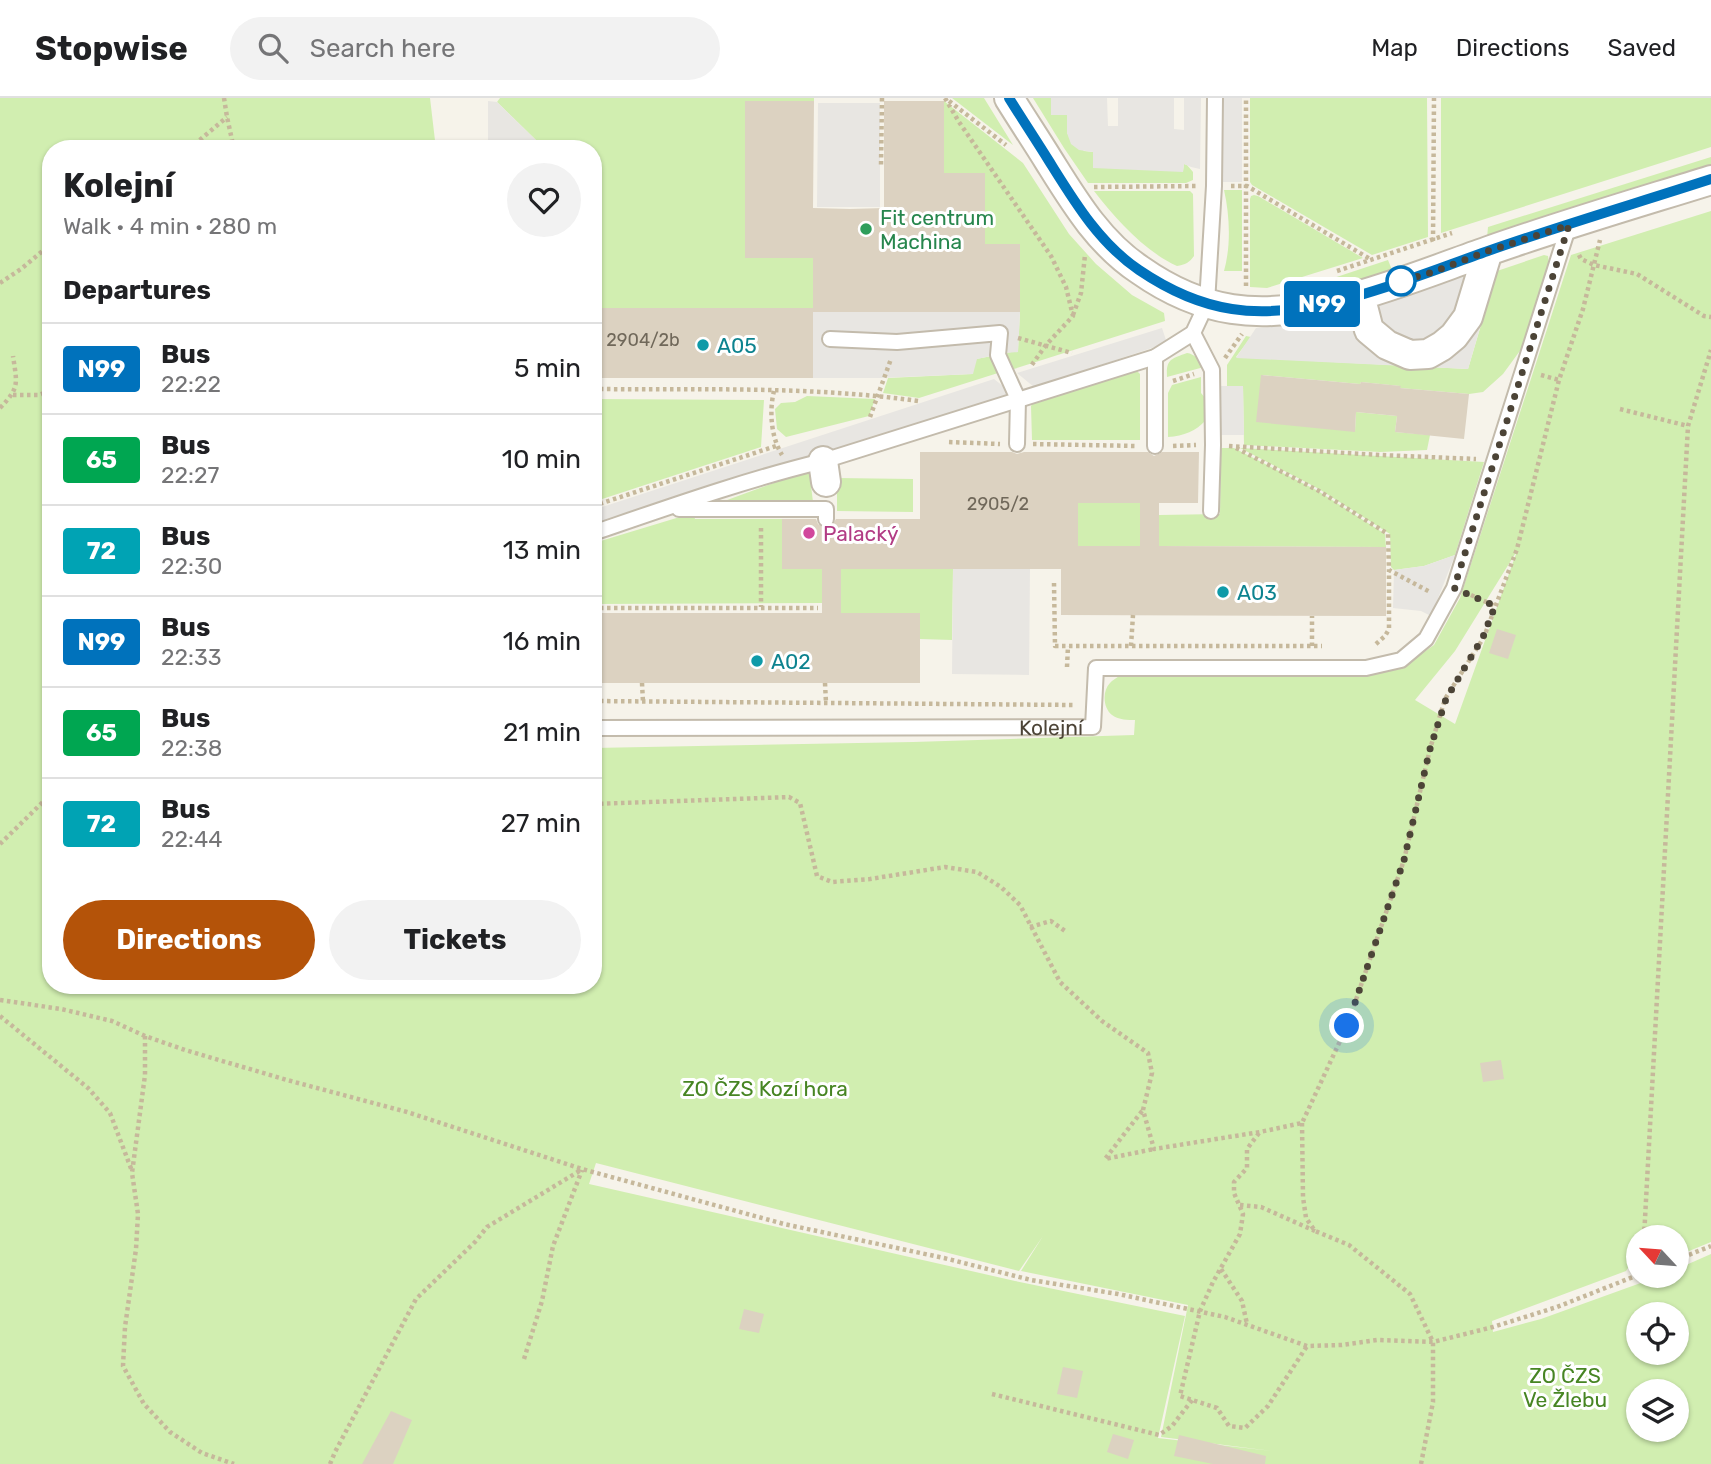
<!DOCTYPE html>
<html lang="en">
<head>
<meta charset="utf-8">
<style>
	body { margin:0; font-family:Rubik,sans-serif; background:#f2f2f2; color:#202124; height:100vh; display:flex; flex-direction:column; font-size:26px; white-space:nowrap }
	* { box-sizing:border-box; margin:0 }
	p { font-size:23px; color:#757577 }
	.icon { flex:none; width:38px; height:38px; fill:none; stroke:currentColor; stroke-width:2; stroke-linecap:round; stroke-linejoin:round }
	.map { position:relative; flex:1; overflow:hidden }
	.sheet { position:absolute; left:42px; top:42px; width:560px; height:854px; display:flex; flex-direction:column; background:#fff; border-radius:28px; box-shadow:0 2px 5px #0004 }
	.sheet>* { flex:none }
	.badge { padding:0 14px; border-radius:5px; font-size:24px; line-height:46px }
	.needle { width:46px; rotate:296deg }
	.buttons { position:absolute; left:1626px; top:1127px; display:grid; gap:14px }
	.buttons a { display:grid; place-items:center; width:63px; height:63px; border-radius:50%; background:#fff; box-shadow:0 2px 5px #0004; font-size:35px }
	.you { position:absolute; width:35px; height:35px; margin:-18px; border:5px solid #fff; border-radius:50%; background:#1a73e8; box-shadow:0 0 0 10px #1a73e833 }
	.map>.badge { position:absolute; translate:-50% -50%; box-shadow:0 0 0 4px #fff }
	h2 { padding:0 21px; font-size:26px; line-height:63px }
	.round { display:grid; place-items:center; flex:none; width:74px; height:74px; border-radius:37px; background:#f2f2f2 }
	.overview { display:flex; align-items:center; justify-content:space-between; height:119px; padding:0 21px }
	h1 { font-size:33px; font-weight:700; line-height:52px }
	.action { display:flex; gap:14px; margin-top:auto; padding:14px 21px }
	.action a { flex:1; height:80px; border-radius:42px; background:#b45309; color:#fff; font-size:28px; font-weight:700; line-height:80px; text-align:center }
	.action a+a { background:#f2f2f2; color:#202124 }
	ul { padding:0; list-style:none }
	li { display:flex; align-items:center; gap:21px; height:91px; padding:0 21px; border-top:2px solid #e0e0e0 }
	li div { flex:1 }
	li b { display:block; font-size:26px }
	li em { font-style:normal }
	li .badge { min-width:77px; font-weight:700; text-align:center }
	header { display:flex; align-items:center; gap:42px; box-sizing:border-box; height:98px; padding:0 35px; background:#fff; border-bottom:2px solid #e0e0e0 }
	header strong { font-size:33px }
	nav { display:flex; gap:38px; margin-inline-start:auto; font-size:24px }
	.search { width:490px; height:63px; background:#f2f2f2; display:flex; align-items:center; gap:18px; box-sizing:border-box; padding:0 24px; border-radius:38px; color:#757577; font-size:26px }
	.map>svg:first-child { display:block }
	.green { fill:#d1eeb0; fill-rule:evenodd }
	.parking { fill:#e8e6e2 }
	.building { fill:#dcd2c1; fill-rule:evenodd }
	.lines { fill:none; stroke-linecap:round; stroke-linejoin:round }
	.lane-casing { stroke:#c3bbac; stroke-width:18 }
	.street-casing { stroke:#c3bbac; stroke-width:32 }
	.path { stroke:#c6b89b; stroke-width:4.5; stroke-dasharray:3.5 3.5; stroke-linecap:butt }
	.lane { stroke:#fff; stroke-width:14 }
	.street { stroke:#fff; stroke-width:28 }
	.line-casing { stroke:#fff; stroke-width:16 }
	.line { stroke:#0072bc; stroke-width:10 }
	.walk { stroke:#4c4437; stroke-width:7; stroke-dasharray:0 12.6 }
	.leisure-dot { fill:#2e9e5b; stroke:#fff; stroke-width:2.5 }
	.stop-dot { fill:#fff; stroke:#0072bc; stroke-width:3.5 }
	.culture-dot { fill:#0f9aa8; stroke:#fff; stroke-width:2.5 }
	.hotel-dot { fill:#d1479c; stroke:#fff; stroke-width:2.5 }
	.labels { text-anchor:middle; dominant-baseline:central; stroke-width:6; stroke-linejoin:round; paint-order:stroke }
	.number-label { font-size:18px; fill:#70685a }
	.leisure-label { font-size:21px; fill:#27864d; stroke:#fff; text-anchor:start }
	.culture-label { font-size:21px; fill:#0d838f; stroke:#fff; text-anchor:start }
	.hotel-label { font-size:21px; fill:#b23c85; stroke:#fff; text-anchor:start }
	.street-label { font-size:21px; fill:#4c4437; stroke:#fff }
	.park-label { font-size:21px; fill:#478523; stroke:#fff }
</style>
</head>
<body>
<header>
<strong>Stopwise</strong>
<div class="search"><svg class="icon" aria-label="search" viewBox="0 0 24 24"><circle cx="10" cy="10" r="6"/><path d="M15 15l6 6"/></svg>Search here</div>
<nav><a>Map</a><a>Directions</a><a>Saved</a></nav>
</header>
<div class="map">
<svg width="1711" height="1366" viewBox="0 0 1711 1366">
	<rect width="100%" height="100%" fill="#f6f3ea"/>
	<path class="green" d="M0 0H430L436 51H51V887H593V650L913 644 1134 637 1135 622C1128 622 1119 622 1112 617 1103 610 1102 593 1110 585 1112 582 1117 580 1119 578H1364L1400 571 1434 547 1460 500 1571 157 1711 113V1144L1677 1158 1676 1139H1638V1155L1626 1173 1492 1223 1493 1234 1541 1221 1660 1178H1676L1677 1171 1711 1156V1366H0ZM1515 456H1516L1455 626 1415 602 1455 553ZM596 1065 1019 1173 1043 1138 1021 1173 1188 1207 1161 1339 1272 1353 1158 1340 1185 1218 1015 1183 589 1086ZM1638 1216H1676V1255H1638ZM1638 1293H1676V1332H1638Z
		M500 0H814V3H745V160H813V210H593V51H539V45L497 4Z
		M952 0H984L1013 47Z
		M1033 0H1051V17H1067V35L1084 53 1093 54 1183 73 1184 66 1187 67 1193 74V82L1186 85H1088L1064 50Z
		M1250 0H1427L1428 139 1372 157 1252 87 1250 84Z
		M1441 0H1711V49L1441 135Z
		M944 3 1023 65 1069 136 1096 166 1132 197 1164 215 1165 223 1014 271 1005 255 1018 253 1020 214V146H982L985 75H941L944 67Z
		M1711 59V69L1487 140 1488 129Z
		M1224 92H1242V173H1224C1231 148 1230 118 1224 92Z
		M1094 93H1190L1193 96 1194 158C1190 164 1185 167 1177 168 1144 153 1116 121 1094 93Z
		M1254 97 1258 98 1363 160 1267 190 1250 189V101L1251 98Z
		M1544 157 1548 158 1549 165 1522 250 1503 276 1483 294 1469 296 1400 290V288L1361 284 1360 286 1262 277 1355 333 1356 314 1397 318 1395 334 1430 337 1427 352 1380 354 1244 347 1243 288H1227V267L1246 238 1251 239 1236 259 1468 271 1497 173Z
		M1388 162 1392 172 1330 192 1288 198V195Z
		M1187 255C1195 256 1199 262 1204 269L1167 279C1166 261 1171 261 1187 255Z
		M992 258 998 275 919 300 883 295 888 280 972 276 976 261Z
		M1136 272 1140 276V342H1032L1031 308 1033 305Z
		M1201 279V295L1206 301V322C1196 333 1184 338 1168 339V295L1172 287Z
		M807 298 875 301 869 318 786 339 777 331 775 311 781 305 795 304Z
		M593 301 764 302 761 349 593 404Z
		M1221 350H1234L1318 393 1385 436 1386 449 1159 448V417L1220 416Z
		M1240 350 1484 364 1455 457 1424 468 1394 472 1391 469 1390 436 1319 391Z
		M809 372 813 404 719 405Z
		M837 380 913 381V414L837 413Z
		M1078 405H1140V448H1078Z
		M693 415 695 421H782V471H822V505L594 506V445Z
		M841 471H953L952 542 920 541V515H841Z"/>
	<path class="parking" d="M1051 0H1107L1108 28H1118V0H1174V31L1184 32V0H1201L1200 71 1191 69 1184 66 1183 74 1093 70V54L1079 52 1071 46 1067 35V17H1051Z
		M1223 0H1242V84H1223Z
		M488 3 497 4 539 45V51H488Z
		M818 5H880V109H817Z
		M1499 165 1468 271 1236 260 1256 230 1305 226 1337 218Z
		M813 214H1020L1018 254 1005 255 977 261 973 276 880 280H813Z
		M1162 230 1167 245 1034 289 1017 275Z
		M994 281 1013 296 593 428V412Z
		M1220 288H1243L1244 337H1220Z
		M1455 457 1431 518 1421 513 1393 510 1394 472 1424 468Z
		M953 471H1030L1029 577 952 576Z"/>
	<path class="building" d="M745 3H814L813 110 850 111 884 110V3H944V75H985V146H1020V214H813V280H593V210H813V160H745Z
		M1261 277 1360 286 1361 284 1401 288 1400 290 1469 296 1464 341 1395 334 1397 318 1356 314 1355 334 1256 324Z
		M920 354H1012L1017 356 1024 354H1148L1154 358 1162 354H1199L1198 405H1159V448L1386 449V518L1061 517V471H841V515H920V585H595V515H822V471H782V421H816L818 426 825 431 831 429 836 421H920ZM1078 405H1140V448H1078Z
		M1497 531 1516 537 1508 561 1489 555Z
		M1501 962 1504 981 1483 984 1480 965Z
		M744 1211 764 1216 759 1235 739 1231Z
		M1063 1269 1083 1273 1077 1300 1057 1296Z
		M391 1313 412 1322 393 1366H362Z
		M1113 1336 1134 1342 1128 1361 1107 1354Z
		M1179 1337 1266 1358 1265 1366H1213L1174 1358Z"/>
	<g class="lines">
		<g class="lane-casing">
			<g id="lane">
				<path d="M1193 235 1212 272 1213 347 1211 413"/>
				<path d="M830 241 897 244 1000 235 998 257 1018 301 1017 346"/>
				<path d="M1155 259V348"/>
				<path d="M679 411H826V421"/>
				<path d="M593 435C669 409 745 382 823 363L1155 259 1193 235 1207 205 1214 88 1215 0"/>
				<path id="s1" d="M593 630 1093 629 1096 570H1366L1401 562 1426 541 1454 490 1569 127"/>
			</g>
		</g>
		<g class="street-casing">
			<path id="street" d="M1009 0C1022 21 1036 42 1049 63 1074 103 1099 145 1140 172 1167 191 1199 206 1232 211 1313 224 1413 179 1488 153 1562 127 1637 105 1711 82
				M1360 197 1369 232 1387 247 1410 257 1428 256 1442 248 1454 238 1468 219 1488 153
				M823 363 826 384"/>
		</g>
		<path class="path" d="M224 0 227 19 234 51
			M882 0 881 67H884
			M945 0 959 24 1051 158 1066 189 1073 218 1046 247 1031 268
			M949 3 1006 47
			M189 51 227 19
			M1231 88H1247L1370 161
			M1094 89 1198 88
			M1433 143 1434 0
			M1579 157 1581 161 1594 167 1637 176 1704 218 1711 219
			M1337 173 1452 135
			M0 185 21 171 51 146
			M1246 188V0
			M1073 217 1081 195 1085 157
			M1018 240 1072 255
			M1225 260 1242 236
			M1541 277 1559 282
			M1173 283 1194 276
			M593 291C701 292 812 288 918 303
			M774 293C769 313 771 339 782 357
			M13 297H38L51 293
			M0 310C20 289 17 286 13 258
			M1620 311 1688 328
			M870 319 891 261
			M949 344 1000 346
			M1033 346 1137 348
			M1173 348 1196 347
			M1229 348 1380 357 1476 361
			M1236 350 1319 393 1388 436 1389 472 1430 494
			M593 408 776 348
			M761 430V509
			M1054 485 1055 548H1322
			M1471 497 1495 508
			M593 510H818
			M1376 546 1385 538 1389 531V472
			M1131 548 1133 517
			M1312 548V518
			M1067 569 1068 548
			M642 585 643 604
			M825 585 826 605
			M593 603 1075 607
			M593 706 789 699 800 705 817 778 832 784 870 781 945 769 977 774 1001 789 1020 807 1060 884 1102 923 1148 955 1152 975 1143 1012 1154 1051 1260 1034 1302 1025 1347 928 1404 762 1430 651 1445 601 1484 539 1517 451 1559 282 1583 211 1600 142
			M0 746 51 696
			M1030 829 1051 823 1065 833
			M0 902 61 911 112 923 145 938 185 952 287 982 407 1014 582 1071 784 1126 944 1160 1031 1182 1118 1196 1225 1219 1307 1248 1342 1247 1377 1242 1433 1244 1493 1229 1557 1209 1638 1177
			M0 918 88 990 110 1015 132 1073
			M145 938V977L132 1075 138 1116 136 1151 125 1229 123 1268 144 1306 170 1334 202 1355 234 1366
			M1142 1013 1105 1061 1154 1051
			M1302 1025 1303 1099 1306 1120 1315 1133 1349 1147 1410 1196 1433 1244V1304L1421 1366
			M1259 1035 1247 1051V1070L1234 1084V1095L1243 1116 1240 1136 1213 1184 1200 1213 1180 1298 1217 1310 1229 1328 1245 1330 1268 1308 1307 1248
			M1240 1107 1261 1109 1315 1133
			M1644 1139 1688 328 1711 252
			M1676 1162 1711 1148
			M1221 1171 1242 1203 1247 1226
			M524 1261 542 1203 553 1148 582 1072
			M992 1296 1159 1337 1172 1328 1193 1301
			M330 1366 335 1354 416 1201 475 1144 487 1129 581 1072"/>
		<use href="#lane" class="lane"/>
		<use href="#street" class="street"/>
	</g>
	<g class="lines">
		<g class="line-casing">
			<path id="line" d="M1009 0C1022 21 1036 42 1049 63 1074 103 1099 145 1139 172 1167 191 1199 206 1232 211 1312 224 1413 179 1488 153 1562 127 1637 105 1711 81"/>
		</g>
		<use href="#line" class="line"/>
		<path class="walk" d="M1347 928 1404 762 1430 651 1446 601 1483 539 1495 508 1454 490 1569 127 1488 153 1433 174 1398 184 1401 183"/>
	</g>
	<circle class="leisure-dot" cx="866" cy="131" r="7"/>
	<circle class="stop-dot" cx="1401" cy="183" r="14"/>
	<g class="culture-dot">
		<circle cx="703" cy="247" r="7"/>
		<circle cx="1223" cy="494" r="7"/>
		<circle cx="757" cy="563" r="7"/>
	</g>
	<circle class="hotel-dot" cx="809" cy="435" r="7"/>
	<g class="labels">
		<g class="number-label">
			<text x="643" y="242">2904/2b</text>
			<text x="998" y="406">2905/2</text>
		</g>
		<g class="leisure-label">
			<text x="880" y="119">Fit centrum<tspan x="880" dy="24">Machina</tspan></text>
		</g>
		<g class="culture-label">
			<text x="717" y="247">A05</text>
			<text x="1237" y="494">A03</text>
			<text x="771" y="563">A02</text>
		</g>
		<g class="hotel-label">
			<text x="823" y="435">Palacký</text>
		</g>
		<g class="street-label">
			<text stroke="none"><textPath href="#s1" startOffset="458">Kolejní</textPath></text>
		</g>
		<g class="park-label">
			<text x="765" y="990">ZO ČZS Kozí hora</text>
			<text x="1565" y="1277">ZO ČZS<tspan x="1565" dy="24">Ve Žlebu</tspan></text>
		</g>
	</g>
</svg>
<div class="buttons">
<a><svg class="needle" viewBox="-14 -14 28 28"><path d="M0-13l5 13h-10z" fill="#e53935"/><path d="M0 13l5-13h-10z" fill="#757577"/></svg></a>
<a><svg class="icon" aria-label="locate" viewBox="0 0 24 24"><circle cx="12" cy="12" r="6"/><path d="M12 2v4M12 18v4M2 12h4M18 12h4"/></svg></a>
<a><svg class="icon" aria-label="layers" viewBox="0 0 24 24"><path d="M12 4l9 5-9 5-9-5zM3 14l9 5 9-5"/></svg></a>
</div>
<div class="you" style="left:1347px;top:928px"></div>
<b class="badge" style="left:1322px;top:206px;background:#0072bc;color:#fff">N99</b>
<section class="sheet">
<div class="overview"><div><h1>Kolejní</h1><p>Walk · 4 min · 280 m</p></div><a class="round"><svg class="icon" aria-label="heart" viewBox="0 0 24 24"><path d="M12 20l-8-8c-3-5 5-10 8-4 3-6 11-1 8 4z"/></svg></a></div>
<h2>Departures</h2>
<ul>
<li><span class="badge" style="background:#0072bc;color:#fff">N99</span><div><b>Bus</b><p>22:22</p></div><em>5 min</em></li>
<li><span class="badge" style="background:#00a651;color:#fff">65</span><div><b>Bus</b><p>22:27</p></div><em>10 min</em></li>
<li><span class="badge" style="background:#00a3b4;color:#fff">72</span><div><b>Bus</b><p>22:30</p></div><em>13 min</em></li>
<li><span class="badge" style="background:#0072bc;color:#fff">N99</span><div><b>Bus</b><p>22:33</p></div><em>16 min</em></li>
<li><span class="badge" style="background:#00a651;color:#fff">65</span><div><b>Bus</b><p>22:38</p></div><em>21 min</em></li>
<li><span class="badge" style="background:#00a3b4;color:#fff">72</span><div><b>Bus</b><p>22:44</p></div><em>27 min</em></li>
</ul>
<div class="action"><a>Directions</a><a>Tickets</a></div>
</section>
</div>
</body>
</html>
